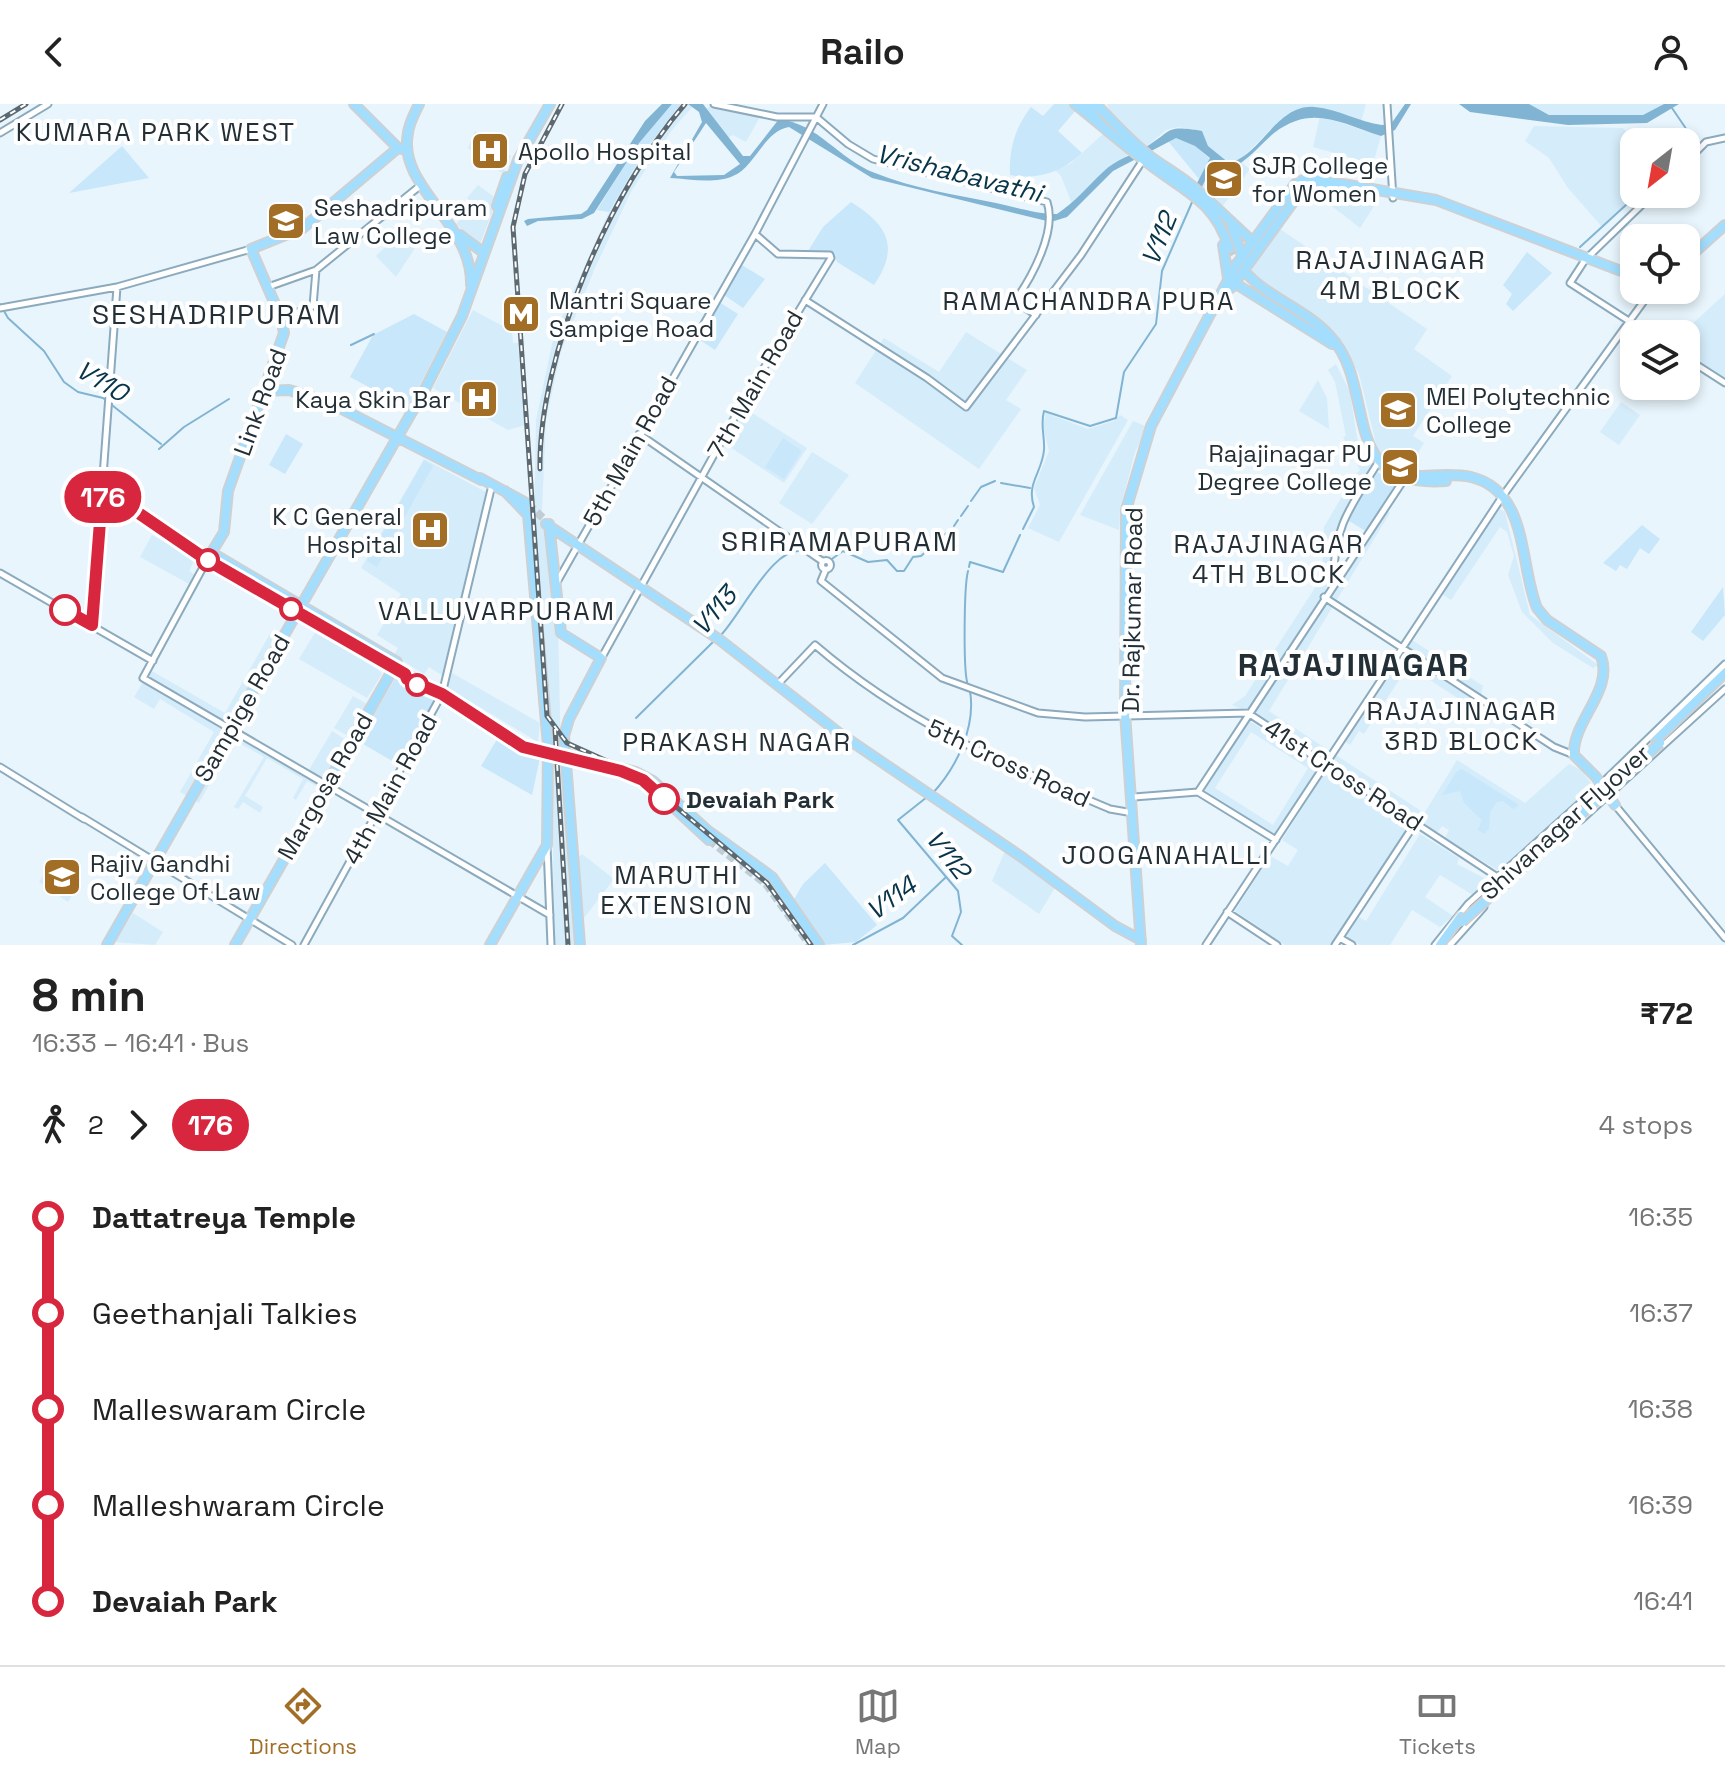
<!DOCTYPE html>
<html lang="en">
<head>
<meta charset="utf-8">
<style>
	body { margin:0; font-family:"Space Grotesk",sans-serif; background:#f2f2f2; color:#222; height:100vh; display:flex; flex-direction:column; font-size:30px; white-space:nowrap }
	* { box-sizing:border-box; margin:0 }
	p { font-size:26px; color:#767676 }
	.icon { flex:none; width:44px; height:44px; fill:none; stroke:currentColor; stroke-width:2; stroke-linecap:round; stroke-linejoin:round }
	.map { position:relative; height:841px; overflow:hidden }
	.sheet { display:flex; flex-direction:column; background:#fff; flex:1 }
	.sheet>* { flex:none }
	.badge { padding:0 16px; border-radius:26px; font-size:28px; line-height:52px }
	.needle { width:52px; rotate:211deg }
	.fabs { position:absolute; left:1620px; top:24px; display:grid; gap:16px }
	.fabs a { display:grid; place-items:center; width:80px; height:80px; border-radius:16px; background:#fff; box-shadow:0 4px 12px #0003; font-size:40px }
	.map>.badge { position:absolute; translate:-50% -50%; box-shadow:0 0 0 4px #fff }
	.legs { display:flex; align-items:center; gap:12px; height:88px; padding:0 32px; font-size:26px }
	.legs p { margin-inline-start:auto }
	.headline { display:flex; align-items:center; justify-content:space-between; height:136px; padding:0 32px }
	h1 { font-size:44px; font-weight:700; line-height:60px }
	ul { padding:0 32px; list-style:none }
	li { display:flex; align-items:center; gap:28px; height:96px; font-size:30px }
	li i { display:grid; place-items:center; width:12px; height:100%; margin:0 10px; background:currentColor }
	li i::after { content:''; width:20px; height:20px; margin:-10px; border:6px solid; border-radius:50%; background:#fff }
	li p { margin-inline-start:auto }
	li:first-child i { background:linear-gradient(#0000 50%,currentColor 0) }
	li:last-child i { background:linear-gradient(currentColor 50%,#0000 0) }
	header { display:flex; justify-content:space-between; align-items:center; height:104px; padding:0 32px; background:#fff; font-size:36px; font-weight:700 }
	.tab-bar { display:flex; justify-content:space-around; align-items:center; height:112px; border-top:2px solid #e0e0e0; background:#fff; font-size:22px; color:#767676 }
	.tab-bar a { display:grid; justify-items:center; gap:4px }
	.tab-bar .on { color:#a26e26 }
	.map>svg:first-child { display:block }
	.built { fill:#d5ecfa; fill-rule:evenodd }
	.green { fill:#c8e7fa }
	.water { fill:#81b4d2; fill-rule:evenodd }
	.lines { fill:none; stroke-linecap:round; stroke-linejoin:round }
	.stream { stroke:#81b4d2; stroke-width:2 }
	.major-tunnel { stroke:#c0cdd4; stroke-width:8; stroke-dasharray:8 4; stroke-linecap:butt }
	.minor-casing { stroke:#8caabd; stroke-width:9 }
	.major-casing { stroke:#ced1d3; stroke-width:12 }
	.minor { stroke:#fff; stroke-width:5 }
	.major { stroke:#a3defe; stroke-width:8 }
	.rail-casing { stroke:#5c6970; stroke-width:5 }
	.rail { stroke:#fff; stroke-width:2; stroke-dasharray:6; stroke-linecap:butt }
	.major-bridge-casing { stroke:#ced1d3; stroke-width:12; stroke-linecap:butt }
	.major-bridge { stroke:#a3defe; stroke-width:8 }
	.line-1-casing { stroke:#fff; stroke-width:18 }
	.line-1 { stroke:#d7263d; stroke-width:12 }
	.stop-1-dot { fill:#fff; stroke:#d7263d; stroke-width:4 }
	.labels { text-anchor:middle; dominant-baseline:central; stroke-width:8; stroke-linejoin:round; paint-order:stroke }
	.poi-label { font-size:24px; fill:#222f36; stroke:#fff; text-anchor:start }
	.street-label { font-size:24px; fill:#222f36; stroke:#fff }
	.stop-label { font-size:24px; font-weight:bold; fill:#222f36; stroke:#fff; text-anchor:start }
	.neighbourhood-label { font-size:26px; letter-spacing:2px; fill:#222f36; stroke:#fff }
	.water-label { font-size:26px; font-style:italic; fill:#083449; stroke:#fff }
	.quarter-label { font-size:28px; letter-spacing:2px; fill:#222f36; stroke:#fff }
	.district-label { font-size:32px; font-weight:bold; letter-spacing:2px; fill:#222f36; stroke:#fff }
</style>
</head>
<body>
<header><svg class="icon" aria-label="back" viewBox="0 0 24 24"><path d="M15 5l-7 7 7 7"/></svg>Railo<svg class="icon" aria-label="person" viewBox="0 0 24 24"><circle cx="12" cy="8" r="4"/><path d="M4 21q1-7 8-7t8 7"/></svg></header>
<div class="map">
<svg width="1725" height="841" viewBox="0 0 1725 841">
	<rect width="100%" height="100%" fill="#e8f5fc"/>
	<path class="built" d="M681 0H695L672 26 632 86 595 164 561 247 546 316 542 406 558 522 561 657 577 802V841H554L552 636 534 423 536 316 554 231 609 108 644 47Z
		M711 0 761 11 746 38 733 31 728 34 707 5Z
		M1107 0H1366L1361 18 1314 2 1281 15 1240 56 1228 59 1208 42 1201 27 1178 23 1166 26 1146 43 1111 11Z
		M1529 0H1664L1643 11H1549Z
		M1320 12 1381 32 1373 60 1313 43Z
		M1534 22 1623 24 1635 38 1636 90 1602 123 1568 84 1549 54 1525 37Z
		M475 27 511 52 503 70 468 44Z
		M1104 29 1130 49 1072 100 1061 72 1055 66 1070 60Z
		M1242 59 1250 65 1222 103 1201 85 1213 60 1230 65Z
		M478 81 497 95 479 143 456 120 473 100 467 94Z
		M1310 85 1378 96 1360 124Z
		M1277 123 1427 225 1414 245 1452 272 1413 332 1424 339 1405 370 1379 352 1359 270 1341 237 1249 168Z
		M401 128 417 141 396 173 376 152Z
		M1725 190V276L1686 249V230H1681Z
		M473 206 512 227 513 239H518L525 321 508 326 433 284Z
		M966 228 1027 266 1006 296 1021 305 979 365 855 279 884 234 939 268Z
		M1336 260 1350 288 1357 334 1372 364 1360 382 1352 373 1360 366 1343 333 1346 332 1335 278 1328 266Z
		M1318 276 1327 294 1329 325 1299 307Z
		M1621 298 1640 311 1619 341 1600 328Z
		M746 305 807 344 784 379 724 339Z
		M1046 309 1088 325 1114 317 1120 311 1128 316 1059 438 1028 424 1040 401 1034 384 1049 347 1043 322Z
		M1133 317 1148 323 1135 348 1120 406 1119 426 1080 411Z
		M812 348 849 371 812 420 779 399Z
		M424 355 486 388 443 572 429 563 424 570 394 551 398 544 377 531 401 490 361 464Z
		M1348 382 1356 387 1341 414 1334 436 1331 434 1327 439 1332 443 1330 475 1322 493 1247 607 1232 601 1245 592 1322 473 1324 423Z
		M1500 405 1505 408 1530 511 1598 561 1593 564 1553 539 1522 508 1508 471 1514 452 1507 428 1500 423 1451 496 1439 488Z
		M1386 406 1390 409 1269 607 1421 707 1415 715 1253 610Z
		M152 431 195 455 189 467 196 472 191 481 140 453Z
		M316 527 380 567 382 570 367 594 299 555Z
		M271 528 288 538 239 626 309 666 332 627 348 637 320 684 307 677 296 696 293 694 303 675 267 654 245 692 263 703 260 709 243 698 238 705 234 703 264 653 234 636 199 699 180 688 214 628 160 595 154 605 134 593 150 566 225 609Z
		M1409 534 1483 582 1481 591 1407 543Z
		M1402 549 1477 598 1473 604 1408 562 1364 630 1359 627 1350 641 1344 637Z
		M452 569 540 619 538 638 448 584Z
		M353 592 369 601 350 633 334 624Z
		M1248 616 1321 662 1274 733 1202 687ZM1251 628 1308 664 1273 721 1215 684Z
		M1457 656 1525 699 1569 660 1581 666 1594 683 1499 767 1445 734 1449 726 1442 722 1437 729 1419 718Z
		M1327 665 1413 720 1332 841H1285L1235 807 1270 752 1288 762 1298 746 1282 736Z
		M1420 730 1459 754 1457 760 1488 776 1473 791 1440 771 1425 793 1453 812 1440 823 1412 806 1390 841H1360L1346 833 1359 813 1366 817Z
		M1005 747 1056 782 1039 810 992 777Z
		M582 750 614 775 584 814 577 755Z
		M51 759 80 777 68 798 39 778Z
		M133 809 163 828 155 841 114 838Z"/>
	<path class="green" d="M672 0H681L644 47 609 108 597 106 638 39Z
		M1054 0H1069L1076 6 1058 27 1082 49C1061 69 1037 76 1010 71 1009 44 1015 24 1031 3L1043 12Z
		M1176 34 1195 42 1210 55 1199 75 1168 37Z
		M122 42 149 74 69 89Z
		M851 98C888 121 900 143 874 181L837 158 834 148 808 147 823 123Z
		M1527 148 1552 169 1513 207 1506 200 1512 190 1503 181Z
		M742 161 765 175 743 204 724 191Z
		M719 198 738 210 715 246 697 234Z
		M414 210 447 228 408 304 350 273 373 231Z
		M286 330 303 340 285 370 269 361Z
		M783 334 802 347 784 375 765 363Z
		M424 356 433 362 377 463 367 457Z
		M1378 368 1395 383 1367 428 1346 415Z
		M1642 421 1660 435 1649 450 1640 444 1627 465 1620 461 1616 467 1603 459Z
		M1723 483 1725 511 1703 537 1691 528Z
		M397 571 438 594 399 661 358 637Z
		M499 632 521 647 540 654 532 691 481 662Z
		M1462 665 1519 701 1513 705 1503 697 1497 698 1490 708 1489 725 1484 730 1478 726 1482 716 1464 699 1460 687 1442 691 1457 667Z
		M825 759 877 821 856 838 823 841 793 797 803 780Z"/>
	<path class="water" d="M662 0H672L639 39 594 109 582 115 538 117 527 122 524 117 528 115 581 110 587 106 645 17Z
		M688 0H703L743 52H750L779 15C819 20 838 55 875 69 912 84 956 91 996 99 1015 103 1037 110 1057 110 1075 98 1087 83 1103 68 1116 55 1131 52 1146 43 1174 26 1164 21 1202 27L1208 42 1229 59C1262 51 1276 0 1315 3 1338 5 1359 18 1382 21L1391 20 1405 0H1411L1395 26 1381 32C1340 19 1312 0 1274 29 1259 42 1248 57 1230 65L1213 60 1201 85 1196 81 1210 54 1195 42 1176 34 1113 67 1067 113 1051 118 872 74 789 23C764 27 755 63 733 72 715 80 689 75 670 74L702 18 699 8ZM706 19 740 60 724 71 677 72 674 68Z
		M1459 0H1529L1549 11H1643L1664 0H1679L1647 19 1568 21 1470 8Z"/>
	<g class="lines">
		<path class="stream" d="M1672 4 1691 32 1685 38
			M1580 143 1638 90
			M0 200 8 214 44 247 64 278 78 288 103 294 161 340
			M351 241 374 230
			M159 345 184 323 229 295
			M1001 379 1030 384
			M971 397 981 383 995 377
			M961 412 968 402
			M954 422 958 416
			M1023 425 1034 403C1026 379 1042 369 1044 346 1045 332 1040 322 1044 307L1090 322 1116 314 1124 268 1156 220 1162 167 1193 96
			M932 442 950 426
			M829 457 843 447 868 458 887 456 897 467H904L913 453 921 452 930 444
			M969 463 970 458 1003 468 1020 431
			M968 467C964 482 963 570 968 581
			M720 532C740 513 777 433 806 449
			M636 614 715 536
			M932 690C957 663 976 623 970 587
			M927 693 898 716 958 787 961 808 952 832 962 841
			M853 841 903 814 945 774"/>
		<path class="major-tunnel" d="M1229 144 1243 172
			M528 400 544 415
			M709 736 766 780 810 841"/>
		<g class="minor-casing">
			<path id="minor" d="M714 0 777 13H816L848 40 873 55 1047 98C1057 127 1032 173 1015 197L1036 211
				M1387 0 1393 94
				M0 29 48 0
				M1686 58 1706 38 1725 34
				M268 183 316 166 421 81
				M805 196 927 274 966 303 1081 151 1143 56
				M0 204 117 183 251 145
				M281 215 313 202 316 166
				M1649 230 1570 179 1585 156 1653 90
				M1686 254 1725 279
				M639 330 822 457
				M102 392 137 408 169 432 208 452
				M207 456 143 574 550 811
				M821.5 461a4.5 4.5 0 1 1 9 0a4.5 4.5 0 1 1-9 0Z
				M826 465 821 477 942 574 1038 609 1085 613 1248 609 1508 780
				M0 469 153 557
				M1334 475C1333 422 1352 401 1379 357
				M557 478 755 130 823 0
				M1324 493 1554 643 1574 651
				M92 521 117 183
				M602 553 742 300 831 154 830 151 778 150 755 130
				M777 581 815 541C907 620 1000 658 1110 705L1133 709
				M0 663 84 715
				M1198 688 1405 374
				M1134 693 1198 688 1276 736
				M1615 701 1725 834
				M82 713 292 841
				M1581 716 1725 585
				M547 742 551 841
				M1227 808 1277 841
				M1340 834 1352 841
				M304 841 442 590 492 381
				M1206 841 1502 393 1652 186
				M1335 841 1416 718
				M1435 841 1468 800 1600 681 1725 560
				M1450 841 1484 803"/>
		</g>
		<g class="major-casing">
			<path id="major" d="M354 0 398 44 403 45
				M419 0C415 9 409 19 408 29 397 83 473 119 471 181
				M1075 0C1100 20 1124 41 1149 60 1184 87 1215 97 1229 144
				M1087 0 1099 19
				M1096 0C1114 19 1130 37 1151 53 1173 69 1195 80 1211 101
				M1210 98 1254 139
				M497 102 507 73
				M1232 123 1243 155
				M460 131 484 149
				M1223 141 1228 174
				M1686 156 1725 121
				M1246 169C1270 195 1307 206 1330 232 1379 284 1335 385 1446 377
				M1233 178 1332 240
				M1231 184 1304 83 1361 89
				M263 287 289 286 330 299 481 376
				M480 374 528 400
				M1409 376 1415 372C1433 372 1454 369 1471 373 1529 387 1519 460 1537 504L1547 516 1601 552C1614 587 1572 617 1574 651L1596 673 1615 701
				M546 420 720 536 839 629 1023 754 1115 822 1141 836
				M549 420 561 529 601 554 569 615 564 632 580 841
				M212 449 397 558 235 841
				M289 504 207 456 224 428 228 387 284 229 281 214 251 145 303 124 398 44
				M304 513 442 590 513 638 539 648
				M1656 636 1725 569
				M567 650 636 668 653 677 707 726 772 773 819 841
				M668 698 709 736
				M107 841 425 285 462 212 518 56 550 0
				M490 841 547 741 548 642 528 411 505 387
				M1141 841 1125 609 1126 406 1151 322 1236 161 1295 80 1307 74 1436 96 1634 172
				M1440 841 1461 812"/>
		</g>
		<use href="#minor" class="minor"/>
		<use href="#major" class="major"/>
		<g class="rail-casing">
			<path id="rail" d="M562 0 525 70 513 123 547 612 567 639 638 671 767 779 811 841
				M0 16 26 0
				M540 365C538 251 611 85 685 0
				M555 625 568 841"/>
		</g>
		<use href="#rail" class="rail"/>
		<g class="major-bridge-casing">
			<path id="major-bridge" d="M539 645 567 650
				M1462 818 1660 639"/>
		</g>
		<use href="#major-bridge" class="major-bridge"/>
	</g>
	<g class="lines">
		<g class="line-1-casing">
			<path id="line-1" d="M65 506 92 521 102 392 137 408 207 456 405 570 407 575 442 590 523 643 621 667 643 676 664 695"/>
		</g>
		<use href="#line-1" class="line-1"/>
	</g>
	<defs>
		<g id="hospital-square" transform="scale(2)"><rect x="-9" y="-9" width="18" height="18" rx="4" fill="#a26e26" stroke="#fff"/><path d="M-5-5h3v3.5h4V-5h3V5h-3V1.5h-4V5h-3Z" fill="#fff"/></g>
		<g id="university-square" transform="scale(2)"><rect x="-9" y="-9" width="18" height="18" rx="4" fill="#a26e26" stroke="#fff"/><path d="M0-5L7-2L0 1L-7-2ZM-4 1L0 2.5L4 1V4Q0 6-4 4Z" fill="#fff"/></g>
		<g id="metro-square" transform="scale(2)"><rect x="-9" y="-9" width="18" height="18" rx="4" fill="#a26e26" stroke="#fff"/><path d="M-5.5 5V-5H-3L0 0L3-5H5.5V5H3V-.5L0 4L-3-.5V5Z" fill="#fff"/></g>
	</defs>
	<g fill-rule="evenodd">
		<use href="#hospital-square" x="490" y="47"/>
		<use href="#university-square" x="1224" y="75"/>
		<use href="#university-square" x="286" y="117"/>
		<use href="#metro-square" x="521" y="210"/>
		<use href="#hospital-square" x="479" y="295"/>
		<use href="#university-square" x="1398" y="306"/>
		<use href="#university-square" x="1400" y="363"/>
		<use href="#hospital-square" x="430" y="426"/>
		<use href="#university-square" x="62" y="773"/>
	</g>
	<g class="stop-1-dot">
		<circle cx="208" cy="456" r="10"/>
		<circle cx="291" cy="505" r="10"/>
		<circle cx="65" cy="506" r="14"/>
		<circle cx="417" cy="581" r="10"/>
		<circle cx="664" cy="695" r="14"/>
	</g>
	<g class="labels">
		<g class="poi-label">
			<text x="518" y="47">Apollo Hospital</text>
			<text x="1252" y="61">SJR College<tspan x="1252" dy="28">for Women</tspan></text>
			<text x="314" y="103">Seshadripuram<tspan x="314" dy="28">Law College</tspan></text>
			<text x="549" y="196">Mantri Square<tspan x="549" dy="28">Sampige Road</tspan></text>
			<text x="1426" y="292">MEI Polytechnic<tspan x="1426" dy="28">College</tspan></text>
			<text x="451" y="295" text-anchor="end">Kaya Skin Bar</text>
			<text x="1372" y="349" text-anchor="end">Rajajinagar PU<tspan x="1372" dy="28">Degree College</tspan></text>
			<text x="402" y="412" text-anchor="end">K C General<tspan x="402" dy="28">Hospital</tspan></text>
			<text x="90" y="759">Rajiv Gandhi<tspan x="90" dy="28">College Of Law</tspan></text>
		</g>
		<g class="street-label">
			<text transform="translate(755 280) rotate(-60)">7th Main Road</text>
			<text transform="translate(260 298) rotate(-70)">Link Road</text>
			<text transform="translate(630 347) rotate(-61)">5th Main Road</text>
			<text transform="translate(1132 506) rotate(-89)">Dr. Rajkumar Road</text>
			<text transform="translate(242 604) rotate(-60)">Sampige Road</text>
			<text transform="translate(1009 659) rotate(25)">5th Cross Road</text>
			<text transform="translate(1344 671) rotate(33)">41st Cross Road</text>
			<text transform="translate(325 682) rotate(-60)">Margosa Road</text>
			<text transform="translate(390 685) rotate(-61)">4th Main Road</text>
			<text transform="translate(1565 718) rotate(-42)">Shivanagar Flyover</text>
		</g>
		<g class="stop-label">
			<text x="686" y="695">Devaiah Park</text>
		</g>
		<g class="neighbourhood-label">
			<text x="156" y="28">KUMARA PARK WEST</text>
			<text x="1391" y="156">RAJAJINAGAR<tspan x="1391" dy="30">4M BLOCK</tspan></text>
			<text x="1089" y="197">RAMACHANDRA PURA</text>
			<text x="1269" y="440">RAJAJINAGAR<tspan x="1269" dy="30">4TH BLOCK</tspan></text>
			<text x="497" y="507">VALLUVARPURAM</text>
			<text x="1462" y="607">RAJAJINAGAR<tspan x="1462" dy="30">3RD BLOCK</tspan></text>
			<text x="737" y="638">PRAKASH NAGAR</text>
			<text x="1166" y="751">JOOGANAHALLI</text>
			<text x="677" y="771">MARUTHI<tspan x="677" dy="30">EXTENSION</tspan></text>
		</g>
		<g class="water-label">
			<text transform="translate(959 69) rotate(14)">Vrishabavathi</text>
			<text transform="translate(1159 135) rotate(-68)">V112</text>
			<text transform="translate(102 277) rotate(31)">V110</text>
			<text transform="translate(714 507) rotate(-50)">V113</text>
			<text transform="translate(948 750) rotate(52)">V112</text>
			<text transform="translate(891 794) rotate(-36)">V114</text>
		</g>
		<g class="quarter-label">
			<text x="217" y="210">SESHADRIPURAM</text>
			<text x="840" y="437">SRIRAMAPURAM</text>
		</g>
		<g class="district-label">
			<text x="1354" y="561">RAJAJINAGAR</text>
		</g>
	</g>
</svg>
<div class="fabs">
<a><svg class="needle" viewBox="-14 -14 28 28"><path d="M0-13l5 13h-10z" fill="#e53935"/><path d="M0 13l5-13h-10z" fill="#767676"/></svg></a>
<a><svg class="icon" aria-label="locate" viewBox="0 0 24 24"><circle cx="12" cy="12" r="6"/><path d="M12 2v4M12 18v4M2 12h4M18 12h4"/></svg></a>
<a><svg class="icon" aria-label="layers" viewBox="0 0 24 24"><path d="M12 4l9 5-9 5-9-5zM3 14l9 5 9-5"/></svg></a>
</div>
<b class="badge" style="left:103px;top:393px;background:#d7263d;color:#fff">176</b>
</div>
<section class="sheet">
<div class="headline"><div><h1>8 min</h1><p>16:33 – 16:41 · Bus</p></div><b>₹72</b></div>
<div class="legs"><svg class="icon" aria-label="walk" viewBox="0 0 24 24"><circle cx="13" cy="4" r="2"/><path d="M13 8l-2 6 4 7M11 14l-3 7M7 12l3-4h3l4 4"/></svg>2<svg class="icon" aria-label="forward" viewBox="0 0 24 24"><path d="M9 5l7 7-7 7"/></svg><b class="badge" style="background:#d7263d;color:#fff">176</b><p>4 stops</p></div>
<ul>
<li><i style="color:#d7263d"></i><b>Dattatreya Temple</b><p>16:35</p></li>
<li><i style="color:#d7263d"></i><span>Geethanjali Talkies</span><p>16:37</p></li>
<li><i style="color:#d7263d"></i><span>Malleswaram Circle</span><p>16:38</p></li>
<li><i style="color:#d7263d"></i><span>Malleshwaram Circle</span><p>16:39</p></li>
<li><i style="color:#d7263d"></i><b>Devaiah Park</b><p>16:41</p></li>
</ul>
</section>
<nav class="tab-bar">
<a class="on"><svg class="icon" aria-label="directions" viewBox="0 0 24 24"><path d="M12 3l9 9-9 9-9-9zM9 14v-3h6M13 9l2 2-2 2"/></svg>Directions</a>
<a><svg class="icon" aria-label="map" viewBox="0 0 24 24"><path d="M3 6l6-2 6 2 6-2v14l-6 2-6-2-6 2zM9 4v14M15 6v14"/></svg>Map</a>
<a><svg class="icon" aria-label="tickets" viewBox="0 0 24 24"><path d="M3 7h18v10H3zM15 7v10"/></svg>Tickets</a>
</nav>
</body>
</html>
